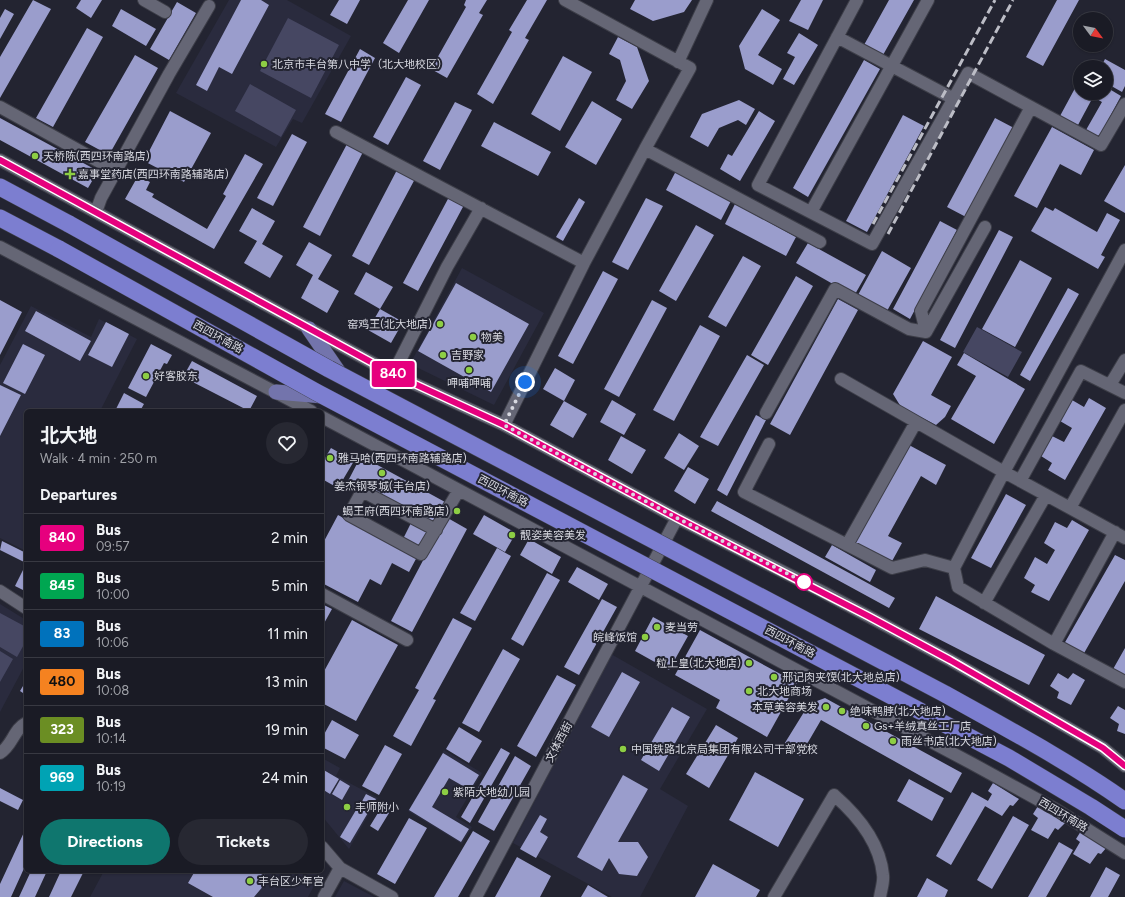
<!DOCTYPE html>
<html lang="en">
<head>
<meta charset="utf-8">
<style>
	body { margin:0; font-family:Figtree,"Noto Sans SC",sans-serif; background:#272832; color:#f1f3f6; height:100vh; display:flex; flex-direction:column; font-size:15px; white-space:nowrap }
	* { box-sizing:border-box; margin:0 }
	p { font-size:13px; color:#9fa1a7 }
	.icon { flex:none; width:22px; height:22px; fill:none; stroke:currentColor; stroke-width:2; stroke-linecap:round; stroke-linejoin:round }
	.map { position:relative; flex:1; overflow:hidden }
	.drawer { position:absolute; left:24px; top:409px; width:300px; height:464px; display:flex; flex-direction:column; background:#1a1b25; border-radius:6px; box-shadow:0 1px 3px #0004,0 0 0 1px #383942 }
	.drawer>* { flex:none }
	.badge { padding:0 8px; border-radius:3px; font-size:14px; line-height:26px }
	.needle { width:26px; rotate:122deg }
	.buttons { position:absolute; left:1073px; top:12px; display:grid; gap:8px }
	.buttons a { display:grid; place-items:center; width:40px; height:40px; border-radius:50%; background:#1a1b25; box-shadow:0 1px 3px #0004,0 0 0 1px #383942; font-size:20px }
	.you { position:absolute; width:20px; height:20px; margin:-10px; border:3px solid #fff; border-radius:50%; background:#1a73e8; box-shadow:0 0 0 6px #1a73e833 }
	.map>.badge { position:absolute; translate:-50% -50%; box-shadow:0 0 0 2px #fff }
	h2 { padding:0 16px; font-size:15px; line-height:36px }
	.round { display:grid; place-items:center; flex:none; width:42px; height:42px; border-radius:21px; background:#272832 }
	.overview { display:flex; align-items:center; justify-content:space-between; height:68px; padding:0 16px }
	h1 { font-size:19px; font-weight:700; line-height:30px }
	.cta { display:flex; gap:8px; margin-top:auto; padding:8px 16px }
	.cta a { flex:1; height:46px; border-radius:24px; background:#0f766e; color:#fff; font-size:16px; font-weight:700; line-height:46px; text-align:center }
	.cta a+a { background:#272832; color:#f1f3f6 }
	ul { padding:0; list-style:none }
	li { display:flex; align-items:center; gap:12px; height:48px; padding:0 16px; border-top:1px solid #383942 }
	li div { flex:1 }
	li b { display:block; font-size:15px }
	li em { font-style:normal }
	li .badge { min-width:44px; font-weight:700; text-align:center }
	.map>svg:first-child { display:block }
	.built { fill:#2a2b3e }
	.green { fill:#464762 }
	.building { fill:#9a9dcc }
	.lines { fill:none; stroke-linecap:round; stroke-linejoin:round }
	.minor-casing { stroke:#3d3e48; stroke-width:14 }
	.major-casing { stroke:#3d3e48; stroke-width:16 }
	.highway-casing { stroke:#3d3e48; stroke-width:18 }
	.minor { stroke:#656675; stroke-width:12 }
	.major { stroke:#7374ac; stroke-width:15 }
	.highway { stroke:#7c7ed0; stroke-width:17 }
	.rail { stroke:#bcbdc6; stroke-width:3; stroke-dasharray:8 4; stroke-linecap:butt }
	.highway-bridge-casing { stroke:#3d3e48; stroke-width:18; stroke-linecap:butt }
	.highway-bridge { stroke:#7c7ed0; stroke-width:17 }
	.line-casing { stroke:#fff; stroke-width:9 }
	.line { stroke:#e6007e; stroke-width:6 }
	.walk { stroke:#d7d8e0; stroke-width:4; stroke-dasharray:0 7.2 }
	.poi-dot { fill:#8dce44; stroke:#232431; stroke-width:1.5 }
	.stop-dot { fill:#fff; stroke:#e6007e; stroke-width:2 }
	.labels { text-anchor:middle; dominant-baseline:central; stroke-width:4; stroke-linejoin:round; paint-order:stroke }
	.poi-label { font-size:11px; fill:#d7d8e0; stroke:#232431; text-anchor:start }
	.street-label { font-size:11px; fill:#d7d8e0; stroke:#232431 }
</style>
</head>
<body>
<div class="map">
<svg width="1125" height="897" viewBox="0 0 1125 897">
	<rect width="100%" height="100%" fill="#232431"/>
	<path class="built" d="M229 0H287L351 36 302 123 293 119 276 147 176 93Z
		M462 268 544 313 494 405 410 364Z
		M31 306 91 337 99 319 137 339 100 411H26V551L0 538V365Z
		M0 604 26 620V663L0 712Z
		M611 654 707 709 660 789 688 806 640 897H612L513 843Z
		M444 750 482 773 456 817 472 827 462 844 408 811Z
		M322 758 340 768 336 776 378 798 349 849 322 816Z
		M104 871H322L308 897H90Z
		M344 881 374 897H335Z"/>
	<path class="green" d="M288 18 339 45 311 98 260 71Z
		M250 84 296 110 281 137 235 111Z
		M977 327 1022 352 1008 377 963 352Z
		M0 613 26 627V641L17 657 0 647Z
		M0 651 13 659 0 682Z"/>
	<path class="building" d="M33 0 51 9 0 98V57Z
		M81 0H102L91 18 76 8Z
		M241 0H261L269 5 232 74 219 67 207 91 196 85Z
		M339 0H360L347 24 330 15Z
		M408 0H429L399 53 383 43Z
		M466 0H487L479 13 483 15 447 78 431 69 466 7 464 5Z
		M527 0H547L525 38 529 40 493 104 477 94 512 32 509 30Z
		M635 0H692L684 12 653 21 630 9Z
		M801 0H823L808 30 789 21Z
		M889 0H914L883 55 864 45Z
		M1057 0H1079L1043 66 1026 57Z
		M177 2 196 13 169 60 150 49Z
		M5 9 14 14 0 39V18Z
		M121 9 156 29 146 46 112 26Z
		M762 9 780 20 758 55 782 69 773 85 745 69 739 46Z
		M87 28 103 37 53 127 36 118Z
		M799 33 818 45 794 85 783 79 795 57 787 53Z
		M618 37 637 47 649 81 632 109 616 100 626 81 620 60 609 54Z
		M360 49 375 58 341 122 325 114Z
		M135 55 158 68 109 155 85 142Z
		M563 56 592 72 560 131 531 114Z
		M1105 59 1125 70V86L1122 92 1106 83V67H1101Z
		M864 60 880 69 808 197 793 188Z
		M406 77 421 85 388 145 373 137Z
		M1080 79V93H1106V87L1121 96 1099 137 1086 130 1102 102 1093 97 1078 125 1060 116Z
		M739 100 755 109 746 125 738 120 719 128 708 147 690 137 702 114Z
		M592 101 622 119 596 165 565 147Z
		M455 102 472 110 440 170 423 161Z
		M170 111 211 133 184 182 144 161Z
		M759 111 775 121 740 181 720 169 728 154 732 156Z
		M903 115 924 126 867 232 846 221Z
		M0 118 98 171 88 188 0 140Z
		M995 118 1014 128 966 217 947 207Z
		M494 122 551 152 538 176 481 146Z
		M1052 127 1094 150 1081 175 1060 164 1037 208 1014 196Z
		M292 134 307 142 273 206 257 198Z
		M347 144 363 152 320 236 303 227Z
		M245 154 263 164 214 249 125 199 138 176 150 182 146 190 154 194 152 197 207 229 226 196 223 194Z
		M1125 165V213L1104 201Z
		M398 168 416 177 369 265 352 256Z
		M676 171 731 201 721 220 666 190Z
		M449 197 464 205 418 291 403 283Z
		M579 198 585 202 563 241 556 237Z
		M646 198 663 206 628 270 612 262Z
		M735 204 796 237 786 256 725 224Z
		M1045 207 1053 211 1055 208 1097 232 1107 213 1120 220 1101 255 1105 257 1098 269 1031 231Z
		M252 208 275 221 262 244 283 256 270 278 244 263 257 241 239 231Z
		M940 221 957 230 910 319 893 309Z
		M696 225 714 235 676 301 659 291Z
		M999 230 1013 237 955 348 940 340Z
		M309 242 332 255 318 279 339 291 327 313 301 298 313 275 296 265Z
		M808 243 866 275 854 296 796 263Z
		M882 251 911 268 887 311 858 295Z
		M743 256 761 266 726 327 708 317Z
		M1020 260 1052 278 1015 347 982 329Z
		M603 271 618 279 573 364 558 356Z
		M366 272 393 287 380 309 354 294Z
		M796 276 813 286 768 365 751 355Z
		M456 283 529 324 491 392 418 351Z
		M1068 288 1079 294 1030 381 1020 375Z
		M838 299 858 310 790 435 770 424Z
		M0 300 22 312 0 355Z
		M652 300 667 308 619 397 604 389Z
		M380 309 403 322 391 343 368 330Z
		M36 311 91 341 80 361 25 331Z
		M106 322 129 334 112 367 88 355Z
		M700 325 720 336 674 421 653 410Z
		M923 341 952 357 931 395 951 406 945 417 936 425 901 407 893 394Z
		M23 344 45 355 25 394 3 383Z
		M151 344 172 355 167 364 164 363 146 397 128 388Z
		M964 353 1025 389 994 444 951 419 976 376 957 365Z
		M747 355 764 365 718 446 700 437Z
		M192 361 257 396 249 411 183 377Z
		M555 368 575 380 564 401 543 389Z
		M0 385 21 395 0 436Z
		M124 393 144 404 140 411H115Z
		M1089 398 1106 408 1065 480 1048 470 1052 463 1041 456 1052 436 1064 442 1072 428 1060 421 1072 400 1084 407Z
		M612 400 636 414 624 435 600 422Z
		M564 401 587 414 573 438 550 425Z
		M756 415 766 420 727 496 717 490Z
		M679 433 699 446 684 470 664 458Z
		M621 436 646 450 632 474 608 460Z
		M909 445 946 465 936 485 921 476 888 536 902 543 891 563 855 544Z
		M331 448 354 461 338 488 322 479V463Z
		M361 456 445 502 432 527 348 481Z
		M688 467 709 479 695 504 674 491Z
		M1006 494 1026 505 991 568 971 558Z
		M717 501 895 598 889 608 711 511Z
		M338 515 417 557 409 572 392 563 381 585 370 579 358 602 322 583V545Z
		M484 515 516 533 505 552 473 534Z
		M446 517 467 529 412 632 391 621Z
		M1072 520 1089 530 1049 601 1031 592 1035 585 1024 578 1035 557 1047 564 1055 550 1044 543 1055 522 1067 528Z
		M412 521 431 531 421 549 403 539Z
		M529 539 561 557 552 574 520 555Z
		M2 541 26 553V563L0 550Z
		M832 545 876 570 870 582 825 557Z
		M497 548 511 556 475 621 460 613Z
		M1115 555 1125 560V581L1083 655 1064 644Z
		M26 564V590L25 591 15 586Z
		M577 567 608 584 599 600 568 582Z
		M547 573 560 580 523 646 511 639Z
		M936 596 1045 655 1029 685 919 629Z
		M602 599 617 607 579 675 564 667Z
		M322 604 332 609 322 627Z
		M653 617 688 636 669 670 635 651Z
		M453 618 472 628 433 699 436 700 411 746 393 736 419 690 415 688Z
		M352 620 398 645 356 721 322 703V675Z
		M700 630 797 683 767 737 716 708 720 700 675 675Z
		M1125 648V678L1112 671Z
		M503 649 520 659 479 732 462 723Z
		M622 672 640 682 609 737 591 727Z
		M1058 673 1068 679 1073 673 1085 680 1071 705 1057 698 1059 692 1050 686Z
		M557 675 576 685 536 757 517 746Z
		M26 681V695L20 691Z
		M825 698 962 773 951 793 821 720 800 756 783 746 809 704Z
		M1118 706 1125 710V734L1117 731 1119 724 1110 718Z
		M672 707 690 717 659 771 641 760Z
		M332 720 359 735 345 759 322 747V738Z
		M716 725 738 738 709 788 686 774Z
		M459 727 482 741 469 763 446 749Z
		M385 745 402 754 379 795 362 786Z
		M501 748 510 753 470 823 461 817Z
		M443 753 479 775 470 790 449 778 432 807 469 829 461 842 409 810Z
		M515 756 531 766 494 831 478 822Z
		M322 769 339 779 330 794 322 789Z
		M755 772 804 799 778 847 729 820Z
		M623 775 648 789 618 842H638L648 857 637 876 619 874 609 858 602 871 577 857Z
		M909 779 944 798 932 821 897 801Z
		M340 780 350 786 342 800 332 794Z
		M993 783 1019 799 1013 806 1010 805 1002 816 985 806 992 794 988 791Z
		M0 788 23 800 18 810 0 801Z
		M972 792 988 801 951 865 936 856Z
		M366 794 376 799 370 810 360 805Z
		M359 805 369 811 350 843 340 837Z
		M1038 806 1065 823 1058 830 1055 828 1048 839 1031 830 1038 818 1033 814Z
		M381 808 389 813 378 831 370 826Z
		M540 815 547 819 540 832 548 837 536 858 520 849Z
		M1013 816 1029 825 992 889 977 880Z
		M409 818 427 828 395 884 377 874Z
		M26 828V864L11 897H0V884Z
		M473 831 490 841 458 897H434Z
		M1081 831 1107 847 1101 854 1098 853 1090 864 1073 854 1080 842 1076 839Z
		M1059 842 1073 850 1046 897H1028Z
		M517 857 551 876 540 897H495Z
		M713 864 760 890 756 897H695Z
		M1106 867 1120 875 1108 897H1090Z
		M31 871H47L35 897H19Z
		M61 871H84L71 897H49Z
		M195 871H265V884L254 897H213L188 883Z
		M927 878 948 890 945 897H917Z
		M588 885 608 897H581Z"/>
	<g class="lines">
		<g class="minor-casing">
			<path id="minor" d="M144 0 165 12
				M565 0 690 68 645 149 820 242
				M857 0 758 185 872 244 968 73 1101 145 1125 104
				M837 37 954 99
				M678 62 707 0
				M0 107 116 171
				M336 132 584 263
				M0 160 393 374 504 425 677 518 823 592 950 660 1103 748 1125 766
				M96 212 101 198 169 74 209 6
				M811 212 928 0
				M0 247 311 411
				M1125 250 1004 472 954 568 958 587 1054 644 1125 682
				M926 332 985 227
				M393 374 447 267 481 208
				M841 379 1004 472 1125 538
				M1110 385 1125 360
				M766 413 835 289 909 329 926 332 921 311 1031 107
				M322 417 971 763 1055 809 1125 853
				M504 425 584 263 645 149
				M769 444 744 492 892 568 925 560 954 568
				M1020 481 1081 371 1125 393
				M1070 508 1125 410
				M436 530 362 491 349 515 421 554 459 490
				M847 545 916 422
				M0 591 26 608
				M322 594 407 640
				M984 603 1046 495
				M1054 644 1115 532
				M0 753C12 746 14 729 26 723
				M322 847 340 868 392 897
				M324 897 340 868
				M476 897 677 518
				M774 897 834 795C857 815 880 843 883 875 884 882 881 890 880 897"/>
		</g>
		<g class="major-casing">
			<path id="major" d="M309 329 340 374
				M276 392 323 396"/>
		</g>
		<g class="highway-casing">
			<path id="highway" d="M0 187 69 224
				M0 218 59 249"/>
		</g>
		<use href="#minor" class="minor"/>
		<use href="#major" class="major"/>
		<use href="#highway" class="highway"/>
		<path class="rail" d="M873 224 995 0
			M888 234 1013 0"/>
		<g class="highway-bridge-casing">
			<path id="highway-bridge" d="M69 224 329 369 945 694C1006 728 1068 761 1125 801
				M59 249 316 392 1009 758 1091 807 1125 829"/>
		</g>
		<use href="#highway-bridge" class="highway-bridge"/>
	</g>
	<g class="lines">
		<g class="line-casing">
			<path id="line" d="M0 160 393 374 504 425 677 518 868 616 950 660 1103 748 1125 766"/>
		</g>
		<use href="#line" class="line"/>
		<path class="walk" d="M525 382 504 425 677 518 804 582"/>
	</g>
	<g class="poi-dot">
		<circle cx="264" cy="64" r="4"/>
		<circle cx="35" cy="156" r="4"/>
		<path d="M68 168h4v4h4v4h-4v4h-4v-4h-4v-4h4z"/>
		<circle cx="440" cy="324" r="4"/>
		<circle cx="473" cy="337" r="4"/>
		<circle cx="443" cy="355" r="4"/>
		<circle cx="469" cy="370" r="4"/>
		<circle cx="146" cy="376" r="4"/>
		<circle cx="330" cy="458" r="4"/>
		<circle cx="382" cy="473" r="4"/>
		<circle cx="457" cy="511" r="4"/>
		<circle cx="512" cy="535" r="4"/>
		<circle cx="657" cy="627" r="4"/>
		<circle cx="645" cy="637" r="4"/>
		<circle cx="749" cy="663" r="4"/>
		<circle cx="774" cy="677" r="4"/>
		<circle cx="749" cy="691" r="4"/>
		<circle cx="826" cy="707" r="4"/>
		<circle cx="842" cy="711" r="4"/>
		<circle cx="866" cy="726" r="4"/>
		<circle cx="893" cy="741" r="4"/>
		<circle cx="623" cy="749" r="4"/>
		<circle cx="445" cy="792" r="4"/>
		<circle cx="347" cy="807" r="4"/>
		<circle cx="250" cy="881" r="4"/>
	</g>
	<circle class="stop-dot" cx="804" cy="582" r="8"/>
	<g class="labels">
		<g class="poi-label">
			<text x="272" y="64">北京市丰台第八中学（北大地校区）</text>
			<text x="43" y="156">天桥陈(西四环南路店)</text>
			<text x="78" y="174">嘉事堂药店(西四环南路辅路店)</text>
			<text x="432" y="324" text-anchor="end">窑鸡王(北大地店)</text>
			<text x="481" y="337">物美</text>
			<text x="451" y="355">吉野家</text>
			<text x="154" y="376">好客胶东</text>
			<text x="469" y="383" text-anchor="middle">呷哺呷哺</text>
			<text x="338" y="458">雅马哈(西四环南路辅路店)</text>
			<text x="382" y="486" text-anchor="middle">姜杰钢琴城(丰台店)</text>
			<text x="449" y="511" text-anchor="end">蝎王府(西四环南路店)</text>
			<text x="520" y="535">靓姿美容美发</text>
			<text x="665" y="627">麦当劳</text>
			<text x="637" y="637" text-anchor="end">皖峰饭馆</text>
			<text x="741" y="663" text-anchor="end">粒上皇(北大地店)</text>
			<text x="782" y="677">邢记肉夹馍(北大地总店)</text>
			<text x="757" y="691">北大地商场</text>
			<text x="818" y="707" text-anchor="end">本草美容美发</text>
			<text x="850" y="711">绝味鸭脖(北大地店)</text>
			<text x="874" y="726">Gs+羊绒真丝工厂店</text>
			<text x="901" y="741">雨丝书店(北大地店)</text>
			<text x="631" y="749">中国铁路北京局集团有限公司干部党校</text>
			<text x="453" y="792">紫陌大地幼儿园</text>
			<text x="355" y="807">丰师附小</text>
			<text x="258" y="881">丰台区少年宫</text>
		</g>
		<g class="street-label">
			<text transform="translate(218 337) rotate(29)">西四环南路</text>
			<text transform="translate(503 491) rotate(28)">西四环南路</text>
			<text transform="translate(790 642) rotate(28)">西四环南路</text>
			<text transform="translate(559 742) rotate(-62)">文体西街</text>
			<text transform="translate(1063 815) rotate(31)">西四环南路</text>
		</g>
	</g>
</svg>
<div class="buttons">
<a><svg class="needle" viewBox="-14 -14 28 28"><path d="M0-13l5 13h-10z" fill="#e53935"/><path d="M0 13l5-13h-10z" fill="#9fa1a7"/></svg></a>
<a><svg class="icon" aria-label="layers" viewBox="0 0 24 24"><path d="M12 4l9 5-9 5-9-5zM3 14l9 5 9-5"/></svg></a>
</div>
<div class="you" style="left:525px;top:382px"></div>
<b class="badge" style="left:393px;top:374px;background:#e6007e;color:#fff">840</b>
<section class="drawer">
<div class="overview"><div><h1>北大地</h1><p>Walk · 4 min · 250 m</p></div><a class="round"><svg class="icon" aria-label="heart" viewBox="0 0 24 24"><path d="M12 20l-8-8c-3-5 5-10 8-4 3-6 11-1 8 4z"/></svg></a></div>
<h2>Departures</h2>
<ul>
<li><span class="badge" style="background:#e6007e;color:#fff">840</span><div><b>Bus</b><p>09:57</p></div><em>2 min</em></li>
<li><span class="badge" style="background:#00a651;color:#fff">845</span><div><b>Bus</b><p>10:00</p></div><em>5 min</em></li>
<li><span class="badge" style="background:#0072bc;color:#fff">83</span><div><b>Bus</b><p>10:06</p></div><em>11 min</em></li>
<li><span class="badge" style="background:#f58220;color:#111">480</span><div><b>Bus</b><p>10:08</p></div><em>13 min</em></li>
<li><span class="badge" style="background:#6b8e23;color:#fff">323</span><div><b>Bus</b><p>10:14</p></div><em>19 min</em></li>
<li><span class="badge" style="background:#00a3b4;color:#fff">969</span><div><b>Bus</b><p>10:19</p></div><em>24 min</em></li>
</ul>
<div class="cta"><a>Directions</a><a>Tickets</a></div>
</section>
</div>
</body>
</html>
